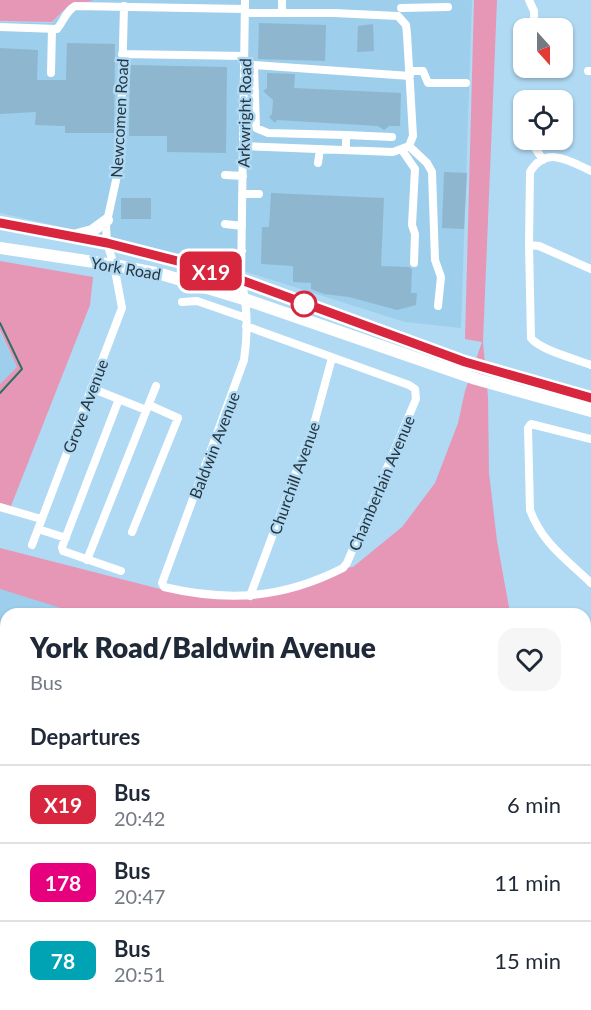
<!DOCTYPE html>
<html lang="en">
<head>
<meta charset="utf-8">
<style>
	body { margin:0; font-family:Lato,sans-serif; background:#f6f6f7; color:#1f2937; height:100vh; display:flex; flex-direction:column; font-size:22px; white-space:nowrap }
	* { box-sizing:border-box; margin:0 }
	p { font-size:20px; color:#747a83 }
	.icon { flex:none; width:33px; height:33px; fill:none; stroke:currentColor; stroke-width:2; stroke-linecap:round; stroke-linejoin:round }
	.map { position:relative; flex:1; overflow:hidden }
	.sheet { position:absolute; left:0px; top:608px; width:591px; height:404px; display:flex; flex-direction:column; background:#fff; border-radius:18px 18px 0 0; box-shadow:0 2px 4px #0004 }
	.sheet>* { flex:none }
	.badge { padding:0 12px; border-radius:9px; font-size:21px; line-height:39px }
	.needle { width:39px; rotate:159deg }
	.buttons { position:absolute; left:513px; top:18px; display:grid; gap:12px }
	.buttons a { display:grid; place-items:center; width:60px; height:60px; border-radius:12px; background:#fff; box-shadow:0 2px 4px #0004; font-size:30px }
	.map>.badge { position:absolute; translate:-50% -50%; box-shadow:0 0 0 3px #fff }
	h2 { padding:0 30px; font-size:22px; line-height:54px }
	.round { display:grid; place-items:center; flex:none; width:63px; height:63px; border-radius:18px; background:#f6f6f7 }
	.overview { display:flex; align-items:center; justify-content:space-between; height:102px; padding:0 30px }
	h1 { font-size:28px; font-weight:800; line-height:45px }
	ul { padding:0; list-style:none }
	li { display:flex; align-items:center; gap:18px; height:78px; padding:0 30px; border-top:2px solid #e0e1e3 }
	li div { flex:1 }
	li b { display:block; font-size:22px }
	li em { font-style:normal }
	li .badge { min-width:66px; font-weight:700; text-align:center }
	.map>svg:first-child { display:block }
	.built { fill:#9dceeb }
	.green { fill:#e697b6 }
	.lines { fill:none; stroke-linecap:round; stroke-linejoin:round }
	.stream { stroke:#2e6f65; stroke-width:2 }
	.building { fill:#8eb6cf }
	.minor { stroke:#fff; stroke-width:8 }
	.highway { stroke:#fff; stroke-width:12 }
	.line-casing { stroke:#fff; stroke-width:14 }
	.line { stroke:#d7263d; stroke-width:9 }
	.stop-dot { fill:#fff; stroke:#d7263d; stroke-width:3 }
	.labels { text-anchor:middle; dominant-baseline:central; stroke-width:5; stroke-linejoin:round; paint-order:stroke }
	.street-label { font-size:16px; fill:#253640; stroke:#b0d9f3 }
</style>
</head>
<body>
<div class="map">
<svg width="591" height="1010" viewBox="0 0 591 1010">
	<rect width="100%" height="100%" fill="#b0d9f3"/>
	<path class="built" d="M93 0H472L461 328 405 322 212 261 0 213V22L52 23 69 6Z
		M0 332 17 367 0 384Z
		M0 589 80 613 6 614V808L0 812Z"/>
	<path class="green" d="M0 0H92V1L69 5 52 22 0 21Z
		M474 0H497L483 342 488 397 489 473 497 541 510 613 113 614 109 612 108 613 80 614 0 589V548L160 589 250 596 271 593 343 568 353 567 402 527 435 483 458 423 465 391 482 342 465 339Z
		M0 261 93 277 90 305 11 506 0 503V384L17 367 0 330Z
		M591 792V833L585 843V798Z
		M591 850V954L585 941V859Z
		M99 1005H367L378 1010H99Z
		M535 1005H577L586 1010H532Z"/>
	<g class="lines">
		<path class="stream" d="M0 323 22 369 0 393"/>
	</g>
	<path class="building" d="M259 23 326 25 325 61 258 59Z
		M373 24 374 51 357 52 358 26Z
		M67 43 115 44 114 133H65V126L35 125 36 112 0 114V48L38 50 37 80H66Z
		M130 65 227 67 226 153 167 152V136H129Z
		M267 73 295 74 294 88 401 93 400 126H389L384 130 378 126 277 120 275 123 269 117 272 114 273 100 263 91 267 88Z
		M444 172 467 173 464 229 442 228Z
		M271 193 384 198 381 266 409 267 412 269 411 293H417L416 305 397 310 349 297 324 294 311 289V283L293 282V266L261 264 262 227H269Z
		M121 198H151V219H121Z"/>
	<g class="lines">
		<path class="minor" d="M245 0 241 280C248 306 248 333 244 360L162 583 164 587C228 602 282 599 343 568L347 563 416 399 415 389 409 385 246 326
			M529 0 534 11V28
			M401 8 448 7
			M282 13V0
			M0 27 57 29C64 21 65 12 75 6L245 9
			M521 43H524
			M122 54 244 56
			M409 71H423L428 83H466
			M588 71H591
			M51 73 52 29
			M346 135 392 137
			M530 140 543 160
			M243 146 393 152 409 146 413 136 407 34 406 25 398 16 334 13H245
			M409 146 427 163 432 172 435 260 441 277 438 306
			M346 150V135L268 133 256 128 254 65 410 76
			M402 150 415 169 412 225 415 234 414 263
			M318 163 320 149
			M591 171C570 161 546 145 530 172L529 245 531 338C540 350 576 359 591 365
			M225 175 243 176
			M242 194H259
			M225 224 242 226
			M529 245 539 246 591 269
			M202 266 225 262 242 251
			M182 302 197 301 246 318
			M91 388 146 410
			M119 399 62 547 63 551 121 571
			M591 439 531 424 528 428 530 510C542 543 566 559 591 583
			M0 507 41 519
			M38 529 66 538
			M132 532 178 418 149 405
			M32 545 122 308 114 265 107 243 106 226 120 162 124 6
			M87 560 156 386
			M250 596 314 424 332 358
			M585 852 591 843
			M0 872 6 869
			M0 965 6 958
			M0 978 6 988
			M16 1005 19 1010
			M468 1005 480 1010
			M51 1010V1005
			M505 1010 508 1005"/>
		<path class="highway" d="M0 223 107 243 189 264 241 280 465 362 591 398
			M77 235 92 231 107 220
			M0 248 114 265 161 274 247 300 476 379 591 411"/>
	</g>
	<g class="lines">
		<g class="line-casing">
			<path id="line" d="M0 223 107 243 189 264 241 280 465 362 591 398"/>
		</g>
		<use href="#line" class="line"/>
	</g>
	<circle class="stop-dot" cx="304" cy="304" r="12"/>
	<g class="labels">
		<g class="street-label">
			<text transform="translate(244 113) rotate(-89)">Arkwright Road</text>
			<text transform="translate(119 118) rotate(-87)">Newcomen Road</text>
			<text transform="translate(126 268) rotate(10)">York Road</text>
			<text transform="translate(85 406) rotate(-69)">Grove Avenue</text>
			<text transform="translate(214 445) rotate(-69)">Baldwin Avenue</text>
			<text transform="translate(294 478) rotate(-70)">Churchill Avenue</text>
			<text transform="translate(381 483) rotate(-67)">Chamberlain Avenue</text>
		</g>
	</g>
</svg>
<div class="buttons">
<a><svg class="needle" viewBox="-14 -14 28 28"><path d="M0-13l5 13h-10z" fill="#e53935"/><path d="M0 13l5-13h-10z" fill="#747a83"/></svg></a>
<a><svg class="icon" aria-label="locate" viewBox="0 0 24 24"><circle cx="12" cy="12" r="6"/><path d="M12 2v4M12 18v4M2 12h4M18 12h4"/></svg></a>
</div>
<b class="badge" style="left:211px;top:271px;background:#d7263d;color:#fff">X19</b>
<section class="sheet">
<div class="overview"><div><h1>York Road/Baldwin Avenue</h1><p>Bus</p></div><a class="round"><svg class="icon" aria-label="heart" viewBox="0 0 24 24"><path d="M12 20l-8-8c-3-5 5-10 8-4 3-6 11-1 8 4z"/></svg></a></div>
<h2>Departures</h2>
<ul>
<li><span class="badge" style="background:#d7263d;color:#fff">X19</span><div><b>Bus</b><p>20:42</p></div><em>6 min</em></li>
<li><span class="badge" style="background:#e6007e;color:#fff">178</span><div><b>Bus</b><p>20:47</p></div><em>11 min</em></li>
<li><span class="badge" style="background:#00a3b4;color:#fff">78</span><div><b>Bus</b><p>20:51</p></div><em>15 min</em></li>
</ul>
</section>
</div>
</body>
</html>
